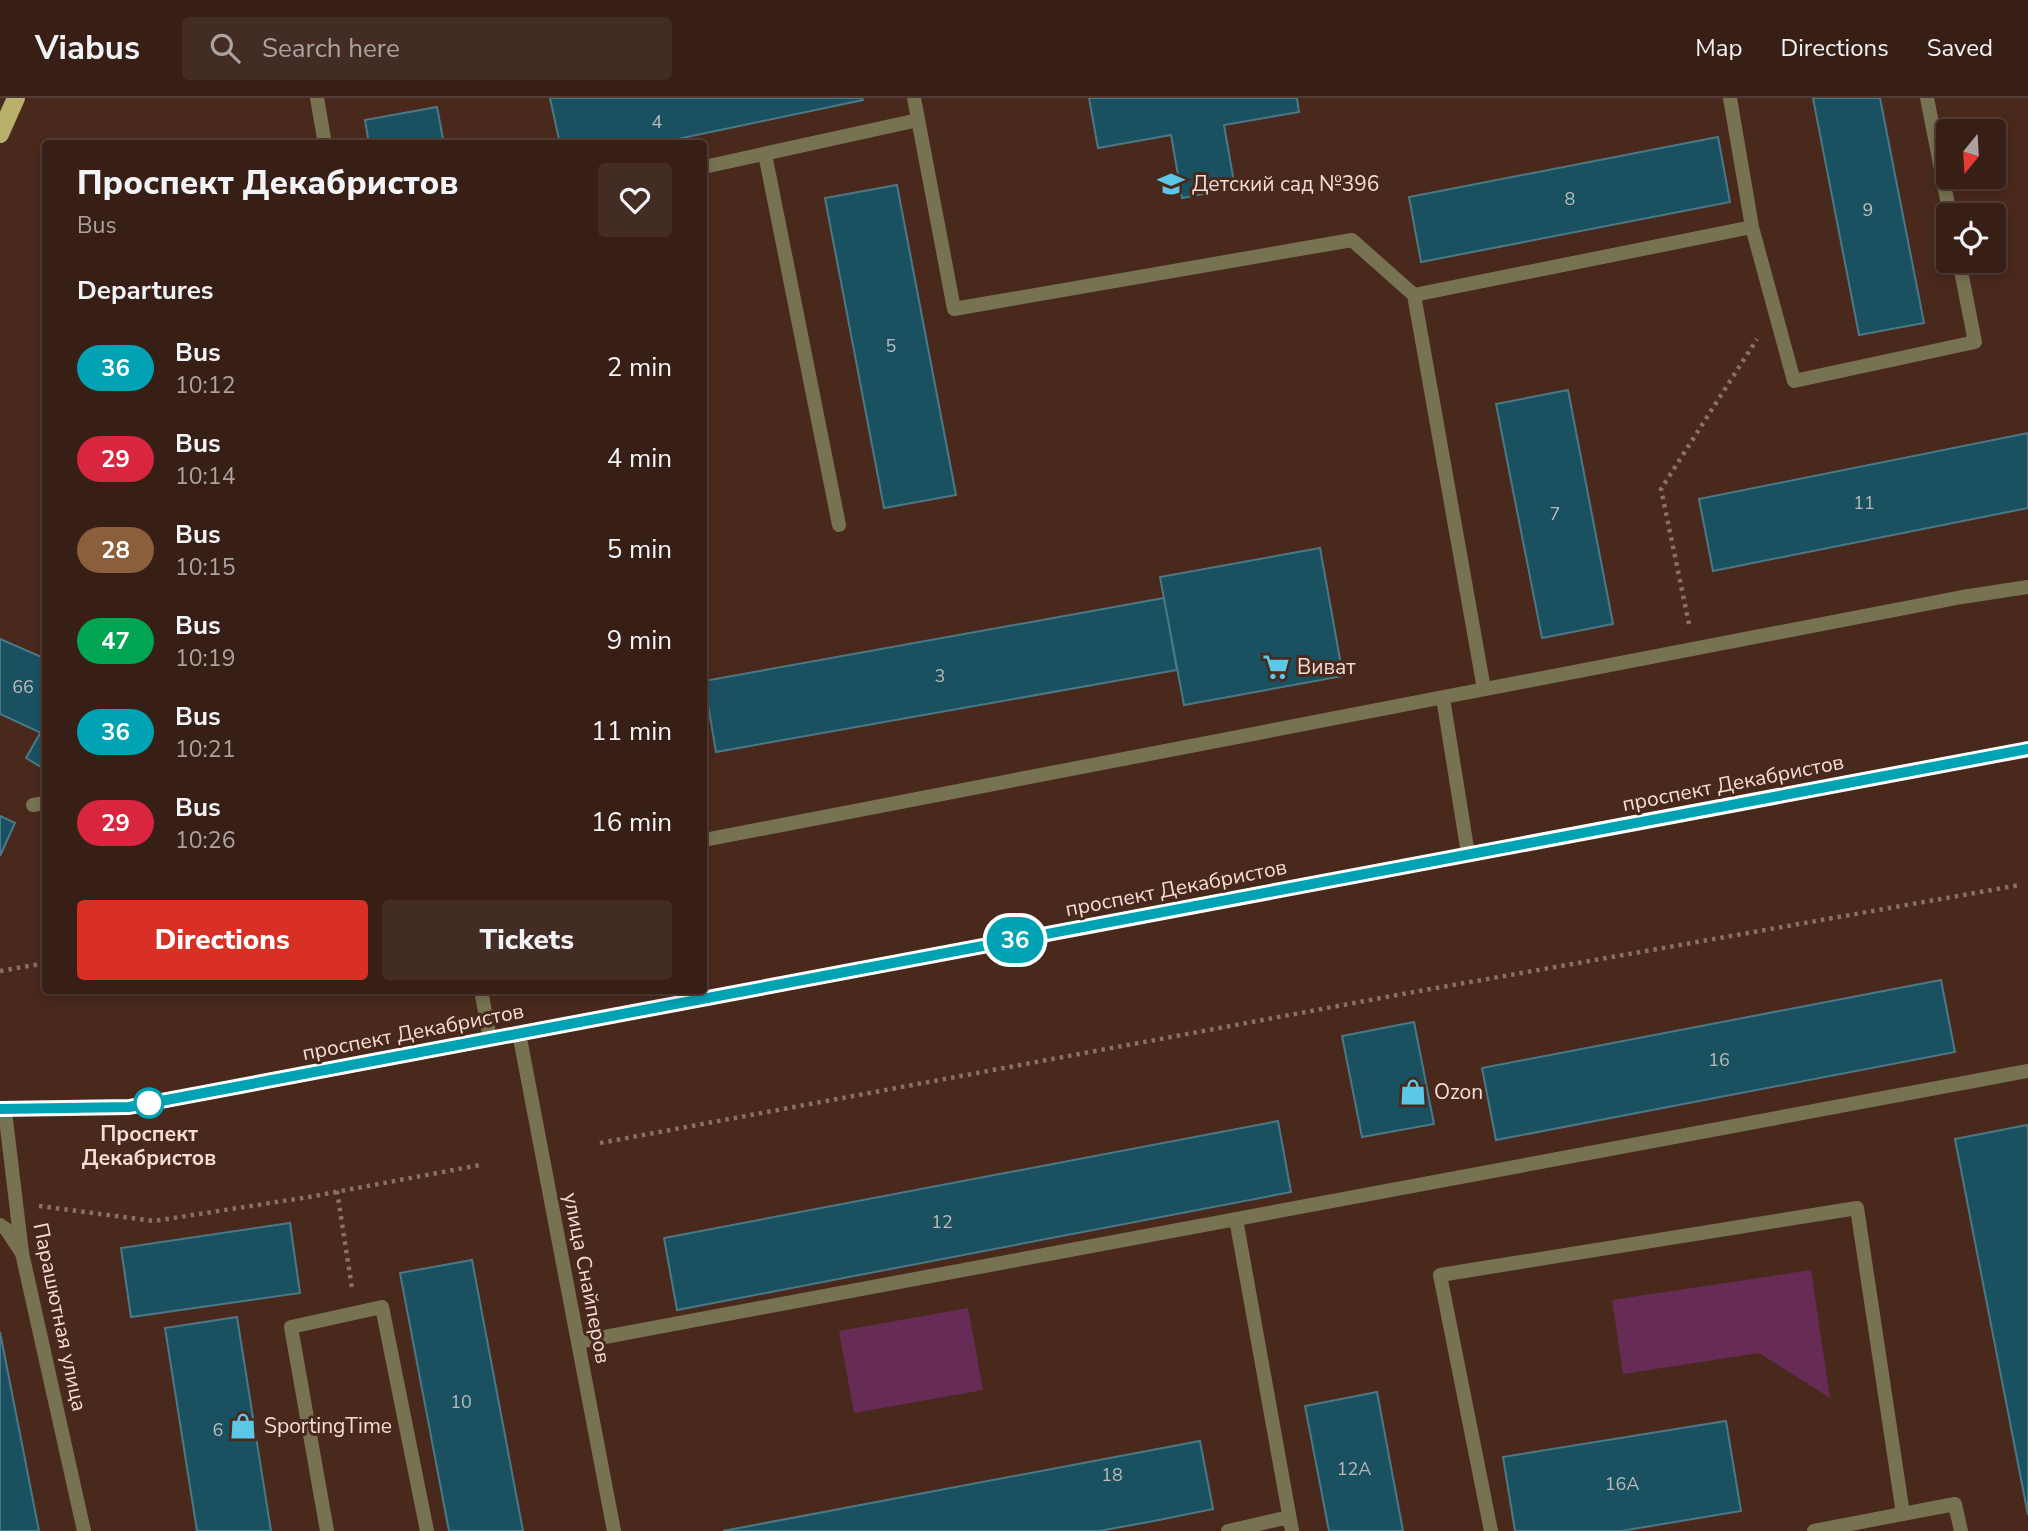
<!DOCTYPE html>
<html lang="en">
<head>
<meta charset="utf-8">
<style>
	body { margin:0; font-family:"Nunito Sans",sans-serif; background:#432c23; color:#f1f3f6; height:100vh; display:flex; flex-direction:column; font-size:26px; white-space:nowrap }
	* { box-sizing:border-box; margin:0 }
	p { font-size:23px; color:#aba2a1 }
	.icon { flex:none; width:38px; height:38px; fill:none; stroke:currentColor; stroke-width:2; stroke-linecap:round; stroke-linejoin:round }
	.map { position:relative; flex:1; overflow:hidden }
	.sheet { position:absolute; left:42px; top:42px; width:665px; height:854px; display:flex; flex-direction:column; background:#381f16; border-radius:7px; box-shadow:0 4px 10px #0003,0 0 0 2px #523d35 }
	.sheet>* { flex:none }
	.badge { padding:0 14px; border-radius:23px; font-size:24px; line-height:46px }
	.needle { width:46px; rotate:198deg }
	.fabs { position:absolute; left:1936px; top:21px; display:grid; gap:14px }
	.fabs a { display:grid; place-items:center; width:70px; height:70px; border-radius:7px; background:#381f16; box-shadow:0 4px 10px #0003,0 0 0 2px #523d35; font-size:35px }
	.map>.badge { position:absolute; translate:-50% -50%; box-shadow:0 0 0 4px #fff }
	h2 { padding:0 35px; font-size:26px; line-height:63px }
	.round { display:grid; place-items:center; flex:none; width:74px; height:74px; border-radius:7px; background:#432c23 }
	.head { display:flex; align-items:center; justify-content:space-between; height:119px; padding:0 35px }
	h1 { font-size:33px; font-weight:800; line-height:52px }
	.primary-button { display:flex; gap:14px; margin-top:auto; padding:14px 35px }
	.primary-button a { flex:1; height:80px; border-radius:7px; background:#d93025; color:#fff; font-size:28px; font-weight:800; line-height:80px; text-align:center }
	.primary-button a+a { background:#432c23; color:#f1f3f6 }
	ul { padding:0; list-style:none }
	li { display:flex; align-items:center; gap:21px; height:91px; padding:0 35px }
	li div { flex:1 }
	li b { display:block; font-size:26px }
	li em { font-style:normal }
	li .badge { min-width:77px; font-weight:700; text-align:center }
	header { display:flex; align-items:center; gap:42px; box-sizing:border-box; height:98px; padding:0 35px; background:#381f16; border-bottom:2px solid #523d35 }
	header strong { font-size:33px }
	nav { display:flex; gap:38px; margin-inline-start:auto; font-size:24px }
	.search { width:490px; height:63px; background:#432c23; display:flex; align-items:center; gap:18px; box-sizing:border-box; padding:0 24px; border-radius:7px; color:#aba2a1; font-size:26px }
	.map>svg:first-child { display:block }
	.green { fill:#662c55 }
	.building { fill:#1a5160; stroke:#4c7886; stroke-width:2 }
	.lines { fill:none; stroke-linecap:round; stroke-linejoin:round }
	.path { stroke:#8b6e64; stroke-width:4.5; stroke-dasharray:3.5 5; stroke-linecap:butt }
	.service { stroke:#767252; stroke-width:14 }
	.minor { stroke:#767252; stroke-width:14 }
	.tertiary { stroke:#767252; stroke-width:14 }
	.secondary { stroke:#9c9462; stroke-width:14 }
	.primary { stroke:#b9af6d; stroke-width:18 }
	.line-casing { stroke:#fff; stroke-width:16 }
	.line { stroke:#00a3b4; stroke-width:10 }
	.stop-dot { fill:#fff; stroke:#00a3b4; stroke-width:3.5 }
	.labels { text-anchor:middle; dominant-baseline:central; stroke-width:6; stroke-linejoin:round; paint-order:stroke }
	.number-label { font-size:18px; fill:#bdbab8 }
	.poi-label { font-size:21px; fill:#f3ddd6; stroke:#4a291d; text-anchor:start }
	.street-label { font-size:21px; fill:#f3ddd6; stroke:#4a291d }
	.stop-label { font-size:21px; font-weight:bold; fill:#f3ddd6; stroke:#4a291d }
</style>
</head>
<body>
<header>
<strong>Viabus</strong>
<div class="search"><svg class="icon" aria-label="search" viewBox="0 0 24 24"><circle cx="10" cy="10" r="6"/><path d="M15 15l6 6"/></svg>Search here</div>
<nav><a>Map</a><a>Directions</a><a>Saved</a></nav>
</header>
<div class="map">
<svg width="2028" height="1433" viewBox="0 0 2028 1433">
	<rect width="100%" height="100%" fill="#4a291d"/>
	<path class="green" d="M1811 1172 1830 1300 1759 1255 1623 1276 1612 1202Z
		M968 1210 983 1292 854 1315 839 1233Z"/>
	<path class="building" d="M550 0H862L863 2 654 46H560Z
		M1089 0H1297L1299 14 1224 27 1235 90 1182 100 1171 37 1098 50Z
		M1813 0H1880L1924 225 1859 237Z
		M437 9 444 46H369L365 22Z
		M1718 39 1730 104 1421 164 1409 99Z
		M897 87 956 397 884 410 825 100Z
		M1568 292 1613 526 1542 540 1496 306Z
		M2028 335V410L1713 473 1699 401Z
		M1320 450 1343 578 1184 607 1160 479Z
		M1164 500 1177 572 716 654 704 583Z
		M0 541 46 561V625L41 635 0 616Z
		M46 625V672L26 660Z
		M0 718 15 725 0 758Z
		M1941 882 1955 954 1496 1042 1482 970Z
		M1414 924 1434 1026 1362 1039 1342 938Z
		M1278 1023 1291 1094 677 1212 664 1140Z
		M2027 1027 2028 1033V1417L1955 1041Z
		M290 1125 300 1195 131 1219 121 1150Z
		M472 1162 523 1433H449L400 1175Z
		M237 1219 271 1433H197L165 1230Z
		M0 1234 39 1433H0Z
		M1377 1294 1403 1433H1329L1305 1308Z
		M1726 1323 1741 1413 1621 1433H1515L1503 1359Z
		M1200 1343 1213 1411 1154 1423 1099 1433H723Z"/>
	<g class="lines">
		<path class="path" d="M1689 526 1661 391 1757 241
			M0 873 46 865
			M411 892 414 899
			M600 1045 1408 895 2020 787
			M337 1093 352 1190
			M39 1108 154 1123 309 1099 480 1067"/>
		<path class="service" d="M317 0 325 46
			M914 0 954 211 1352 142 1414 197 1484 591
			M1730 0 1752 129 1794 283 1975 244 1959 163
			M1927 0 1950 117
			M765 56 839 427
			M704 69 918 22
			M1414 197 1752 129
			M1443 600 1468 756
			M33 707 46 705
			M704 742 1962 499 2028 489
			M481 892 490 941
			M1236 1121 1292 1433
			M0 1127 6 1131 22 1155
			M578 1244 2028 973
			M327 1433 291 1229 382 1209 427 1433
			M1228 1433 1289 1419
			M1491 1433 1440 1177 1857 1110 1903 1416
			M1814 1433 1955 1406 1961 1433"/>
		<path class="minor" d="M5 1013 22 1155 84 1433"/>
		<path class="tertiary" d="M519 935 614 1433"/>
		<path class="secondary" d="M0 1011 129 1009 148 1006 2028 651"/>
		<path class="primary" d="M0 36 16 0"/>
	</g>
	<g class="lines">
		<g class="line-casing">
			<path id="line" d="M0 1011 129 1009 2028 651"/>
		</g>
		<use href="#line" class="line"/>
	</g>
	<defs>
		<g id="school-bare" transform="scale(2.1)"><path d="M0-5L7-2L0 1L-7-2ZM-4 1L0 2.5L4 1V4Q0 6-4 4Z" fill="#5cc7e7" stroke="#4a291d" stroke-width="2.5" paint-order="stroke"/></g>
		<g id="supermarket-bare" transform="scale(2.1)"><path d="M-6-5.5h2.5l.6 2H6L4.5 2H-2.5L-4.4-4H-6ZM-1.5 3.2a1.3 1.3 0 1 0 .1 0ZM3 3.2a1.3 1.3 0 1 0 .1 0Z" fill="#5cc7e7" stroke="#4a291d" stroke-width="2.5" paint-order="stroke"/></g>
		<g id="shop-bare" transform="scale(2.1)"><path d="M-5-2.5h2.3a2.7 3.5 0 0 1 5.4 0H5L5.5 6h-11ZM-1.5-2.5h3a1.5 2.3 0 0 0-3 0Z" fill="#5cc7e7" stroke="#4a291d" stroke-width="2.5" paint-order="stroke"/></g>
	</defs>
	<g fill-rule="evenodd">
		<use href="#school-bare" x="1171" y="86"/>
		<use href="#supermarket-bare" x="1276" y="569"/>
		<use href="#shop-bare" x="1413" y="994"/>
		<use href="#shop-bare" x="243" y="1328"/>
	</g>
	<circle class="stop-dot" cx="149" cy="1005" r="14"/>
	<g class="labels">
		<g class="number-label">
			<text x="657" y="24">4</text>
			<text x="1570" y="101">8</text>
			<text x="1868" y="112">9</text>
			<text x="891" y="248">5</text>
			<text x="1864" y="405">11</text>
			<text x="1555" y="416">7</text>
			<text x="940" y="578">3</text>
			<text x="23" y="589">66</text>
			<text x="1719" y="962">16</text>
			<text x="942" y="1124">12</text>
			<text x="461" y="1304">10</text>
			<text x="218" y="1332">6</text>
			<text x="1354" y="1371">12А</text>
			<text x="1112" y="1377">18</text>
			<text x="1622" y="1386">16А</text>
		</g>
		<g class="poi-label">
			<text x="1192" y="86">Детский сад №396</text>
			<text x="1297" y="569">Виват</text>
			<text x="1434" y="994">Ozon</text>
			<text x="264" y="1328">SportingTime</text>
		</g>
		<g class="street-label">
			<text transform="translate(1733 685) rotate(-11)">проспект Декабристов</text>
			<text transform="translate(1176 790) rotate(-11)">проспект Декабристов</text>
			<text transform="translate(413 934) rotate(-11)">проспект Декабристов</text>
			<text transform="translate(587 1180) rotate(79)">улица Снайперов</text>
			<text transform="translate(60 1219) rotate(78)">Парашютная улица</text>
		</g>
		<g class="stop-label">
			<text x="149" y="1036">Проспект<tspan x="149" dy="24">Декабристов</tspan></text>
		</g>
	</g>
</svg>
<div class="fabs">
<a><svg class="needle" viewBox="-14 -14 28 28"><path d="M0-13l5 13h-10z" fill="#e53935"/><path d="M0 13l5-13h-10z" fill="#aba2a1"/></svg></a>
<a><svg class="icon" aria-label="locate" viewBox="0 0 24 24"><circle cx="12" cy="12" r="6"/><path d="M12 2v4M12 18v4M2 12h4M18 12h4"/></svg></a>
</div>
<b class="badge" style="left:1015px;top:842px;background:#00a3b4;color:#fff">36</b>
<section class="sheet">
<div class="head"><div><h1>Проспект Декабристов</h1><p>Bus</p></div><a class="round"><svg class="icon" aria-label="heart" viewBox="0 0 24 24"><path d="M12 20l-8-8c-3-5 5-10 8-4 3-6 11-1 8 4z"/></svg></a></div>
<h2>Departures</h2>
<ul>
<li><span class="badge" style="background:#00a3b4;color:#fff">36</span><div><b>Bus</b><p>10:12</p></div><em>2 min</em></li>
<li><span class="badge" style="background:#d7263d;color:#fff">29</span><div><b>Bus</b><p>10:14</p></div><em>4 min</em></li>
<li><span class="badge" style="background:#8b5e3c;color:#fff">28</span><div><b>Bus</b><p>10:15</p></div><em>5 min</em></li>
<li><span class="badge" style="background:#00a651;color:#fff">47</span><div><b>Bus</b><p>10:19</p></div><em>9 min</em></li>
<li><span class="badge" style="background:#00a3b4;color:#fff">36</span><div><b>Bus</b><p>10:21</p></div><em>11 min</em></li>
<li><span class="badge" style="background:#d7263d;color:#fff">29</span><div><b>Bus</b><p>10:26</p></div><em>16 min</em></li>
</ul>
<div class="primary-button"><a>Directions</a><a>Tickets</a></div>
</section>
</div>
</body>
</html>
